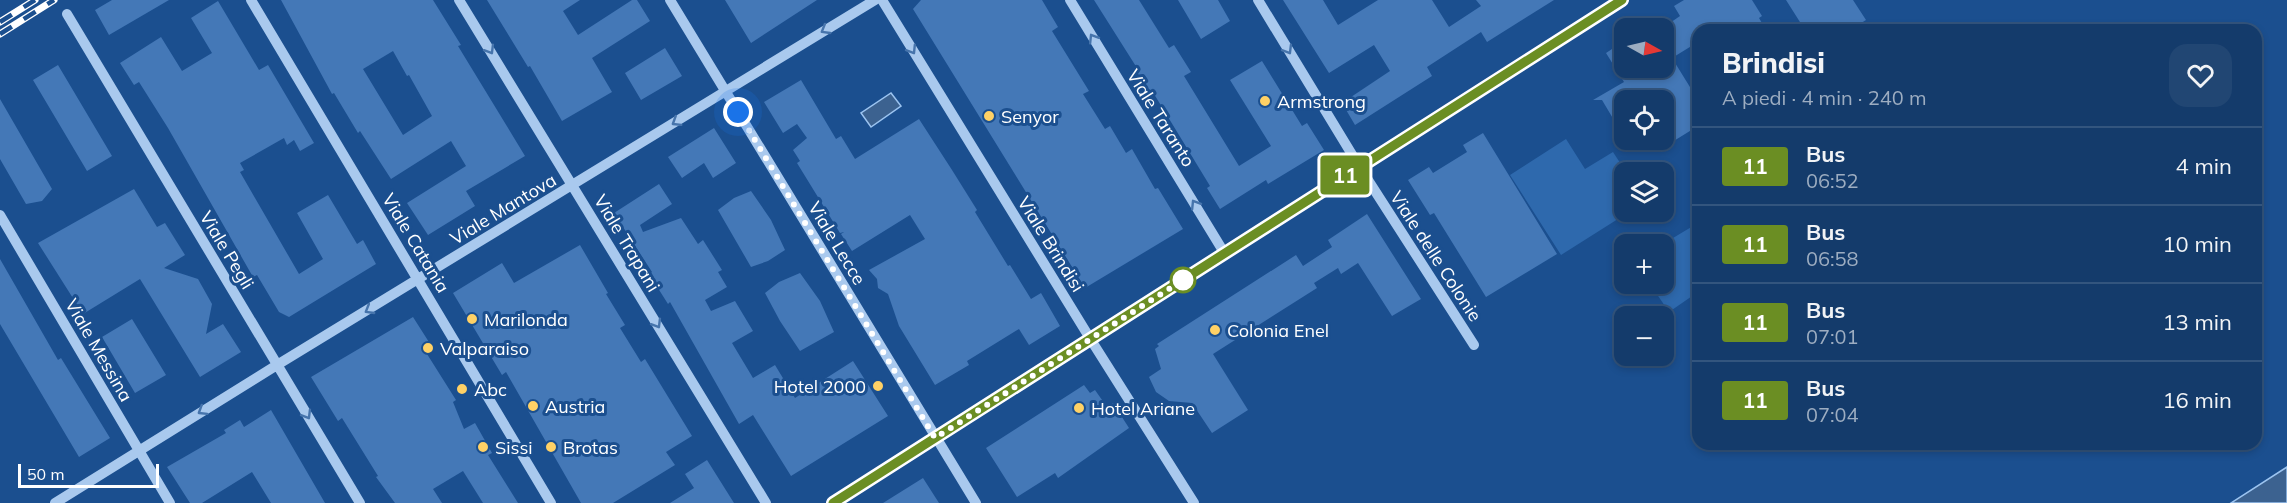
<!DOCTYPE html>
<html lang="it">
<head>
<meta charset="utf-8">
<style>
	body { margin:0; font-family:Mulish,sans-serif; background:#214673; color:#f1f3f6; height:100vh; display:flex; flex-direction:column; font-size:22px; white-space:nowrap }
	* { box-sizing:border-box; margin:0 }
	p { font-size:20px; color:#9dadc1 }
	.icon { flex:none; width:33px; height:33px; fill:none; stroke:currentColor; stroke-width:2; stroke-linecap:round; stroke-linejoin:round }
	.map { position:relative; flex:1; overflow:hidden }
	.side { position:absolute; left:1692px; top:24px; width:570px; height:426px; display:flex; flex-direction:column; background:#143b6b; border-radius:18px; box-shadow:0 3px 9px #0003,0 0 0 2px #33557e }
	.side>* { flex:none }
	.badge { padding:0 12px; border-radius:4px; font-size:21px; line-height:39px }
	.needle { width:39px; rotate:98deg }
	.controls { position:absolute; left:1614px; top:18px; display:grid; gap:12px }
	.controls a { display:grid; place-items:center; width:60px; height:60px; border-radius:12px; background:#143b6b; box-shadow:0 3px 9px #0003,0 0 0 2px #33557e; font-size:30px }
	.scale { position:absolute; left:18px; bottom:15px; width:141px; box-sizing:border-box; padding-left:6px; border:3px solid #fff; border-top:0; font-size:16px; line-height:21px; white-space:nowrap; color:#fff; -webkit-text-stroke:4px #1b4f8f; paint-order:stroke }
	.you { position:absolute; width:30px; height:30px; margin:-15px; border:4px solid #fff; border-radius:50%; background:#1a73e8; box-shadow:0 0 0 9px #1a73e833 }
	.map>.badge { position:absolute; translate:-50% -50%; box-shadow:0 0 0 3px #fff }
	.round { display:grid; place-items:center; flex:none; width:63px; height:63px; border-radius:18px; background:#214673 }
	.overview { display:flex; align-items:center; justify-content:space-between; height:102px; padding:0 30px }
	h1 { font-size:28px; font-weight:800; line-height:45px }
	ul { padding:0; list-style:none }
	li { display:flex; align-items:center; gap:18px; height:78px; padding:0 30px; border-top:2px solid #33557e }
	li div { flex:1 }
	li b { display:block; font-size:22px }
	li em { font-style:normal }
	li .badge { min-width:66px; font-weight:700; text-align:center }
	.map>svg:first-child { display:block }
	.green { fill:#2e69ad }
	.water { fill:#3c6290; stroke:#9cc4f0; stroke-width:1.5 }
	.building { fill:#4478b7; fill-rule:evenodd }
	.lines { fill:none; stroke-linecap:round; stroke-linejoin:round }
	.minor { stroke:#a9c9ee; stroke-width:10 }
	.rail-casing { stroke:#fff; stroke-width:7 }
	.rail { stroke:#1b4f8f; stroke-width:4.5; stroke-dasharray:14; stroke-linecap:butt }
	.oneway { stroke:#4674ac }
	.line-casing { stroke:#fff; stroke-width:14 }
	.line { stroke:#6b8e23; stroke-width:9 }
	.walk { stroke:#fff; stroke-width:6; stroke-dasharray:0 10.8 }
	.poi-dot { fill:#ffd166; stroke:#1b4f8f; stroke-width:2 }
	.stop-dot { fill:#fff; stroke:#6b8e23; stroke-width:3 }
	.labels { text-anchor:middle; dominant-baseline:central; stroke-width:6; stroke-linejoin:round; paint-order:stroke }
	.poi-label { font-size:18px; fill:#fff; stroke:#1b4f8f; text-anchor:start }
	.street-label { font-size:18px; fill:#fff; stroke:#1b4f8f }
</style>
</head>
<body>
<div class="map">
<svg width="2287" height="503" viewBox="0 0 2287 503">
	<rect width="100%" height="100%" fill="#1b4f8f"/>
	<path class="green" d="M1566 139 1585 169 1613 152 1626 172H1624V212H1629L1561 255 1510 175Z
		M1698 223V292L1669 312 1650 284H1664L1663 244Z"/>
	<path class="water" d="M891 93 901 106 871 127 861 113Z
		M2287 467V503H2231Z"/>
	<path class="building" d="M112 0H169L109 35 95 10Z
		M281 0H433L461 45 458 46 525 156 466 191 475 206 428 235 407 203 466 166 451 141 391 179 360 131 358 133 334 93 332 94ZM393 51 407 76 409 75 432 116 403 135 363 69Z
		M487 0H580L563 11 578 35 632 0H637L650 21 592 58 612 92 562 121 530 66 528 67Z
		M725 0H817L751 43Z
		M921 0H1042L1058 27 1052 31 1089 91 1083 94 1105 129 1110 126 1126 153 1132 149 1155 189 1158 188 1183 229 1085 288 913 9Z
		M1094 0H1139L1169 48 1174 45 1191 72 1184 76 1239 166 1271 146 1230 80 1262 61 1302 126 1307 123 1324 150 1268 184 1266 180 1220 209 1207 188 1210 186 1154 94 1152 96 1135 69 1137 68Z
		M1178 0H1218L1230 21 1201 39Z
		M1283 0H1323L1338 25 1378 0H1432L1449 27 1481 6 1476 0H1554L1487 42 1481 32 1427 67 1432 76 1355 125 1342 103 1390 71 1374 45 1329 73Z
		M1684 0H1752L1762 16 1759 18 1766 30H1698V42L1672 58 1698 100V126L1664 147V100H1624V137L1602 100H1593L1624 82 1606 53 1624 41V68H1664V27L1680 16 1674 6Z
		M1786 0H1853L1866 20 1850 30H1805Z
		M218 1 259 70 268 65 314 143 300 151 294 140 287 145 284 138 240 163 244 170 240 172 299 274 323 259 297 213 328 195 357 244 363 240 376 264 289 317 279 312 257 275 253 277 168 128 139 82 134 85 120 63 161 37 182 71 212 53 191 18Z
		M665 48 682 76 641 100 625 73Z
		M58 65 112 156 87 171 33 80Z
		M801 80 836 139 841 136 855 159 919 119 952 170 977 210 975 212 1008 266 1010 265 1031 299 1041 293 1060 326 1029 345 1019 329 967 361 969 365 935 385 899 326 888 294 878 288 877 279 869 270 925 239 910 215 852 251 841 234 844 232 840 233 797 163 800 161 793 150 807 138 797 124 783 133 764 102Z
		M0 99 52 189 42 201 26 204 0 159Z
		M714 128 736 163 713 178 704 163 682 178 668 157Z
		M1483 133 1557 254 1486 297 1434 213 1430 215 1408 180 1429 167 1433 173 1467 152 1463 145Z
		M659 184 672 204 640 225 643 232 681 218 698 244 703 240 722 270 718 272 727 287 705 300 711 311 735 301 753 331 732 343 753 378 775 365 795 398 853 361 888 416 791 476 753 415 739 424 670 302 668 304 649 274 652 272 614 213Z
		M134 189 157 227 165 223 185 255 164 268 198 279 212 304 206 334 223 324 241 352 200 377 140 279 83 314 38 243Z
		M751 191 771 220 785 250 768 261 751 267 718 210 734 198Z
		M1367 214 1421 299 1392 316 1358 263 1341 274 1338 268 1314 283 1317 288 1213 354 1248 410 1212 433 1192 403 1169 401 1156 392 1149 377 1161 369 1155 349 1159 346 1157 344 1296 255 1303 266 1332 247 1328 240Z
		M580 245 608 293 606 294 625 325 620 328 641 362 645 359 692 436 666 452 675 465 613 503H581L506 372 502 375 453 293 502 263 514 283Z
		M0 259 58 360 61 358 110 438 79 457 0 324Z
		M800 273 820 301 834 332 800 351 780 321 765 293 779 282Z
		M413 317 434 350 427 354 456 400 453 402 464 429 475 423 492 453 488 455 518 503H483L463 471 433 489 442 503H395L376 477 378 476 342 418 338 421 311 377Z
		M132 319 166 375 135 393 102 337Z
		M1084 385 1090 393 1095 390 1107 407 1113 403 1129 428 1058 478 1055 473 1017 497 986 448Z
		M271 410 325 503H271L252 472 202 503H190L167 467 226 433 224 430 240 420 244 427Z
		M707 460 734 503H670L694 488 685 474Z
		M923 478 939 503H883Z"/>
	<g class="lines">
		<path class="minor" d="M251 0 551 503
			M459 0 766 503
			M670 0 976 503
			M882 0 1091 340 1194 503
			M1070 0 1225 254
			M1258 0 1359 166 1474 345
			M67 14 360 503
			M0 215 170 503
			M55 503 277 365 875 0
			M833 503 1622 0"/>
		<g class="rail-casing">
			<path id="rail" d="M0 22 35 0
				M0 34 54 0"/>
		</g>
		<use href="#rail" class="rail"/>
	</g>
	<defs><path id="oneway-chevron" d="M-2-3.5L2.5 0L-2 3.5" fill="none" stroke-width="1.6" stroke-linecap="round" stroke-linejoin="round" transform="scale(1.5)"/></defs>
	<g class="oneway">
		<use href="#oneway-chevron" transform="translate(825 30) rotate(149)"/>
		<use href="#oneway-chevron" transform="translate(1093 38) rotate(-122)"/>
		<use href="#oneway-chevron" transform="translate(490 50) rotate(59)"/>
		<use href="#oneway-chevron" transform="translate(912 50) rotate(58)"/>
		<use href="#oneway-chevron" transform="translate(1288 50) rotate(59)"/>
		<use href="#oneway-chevron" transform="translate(676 122) rotate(148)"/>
		<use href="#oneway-chevron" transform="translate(1195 204) rotate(-122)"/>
		<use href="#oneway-chevron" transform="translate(369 310) rotate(149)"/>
		<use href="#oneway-chevron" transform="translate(657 324) rotate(59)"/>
		<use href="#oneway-chevron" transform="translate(202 411) rotate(148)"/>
		<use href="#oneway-chevron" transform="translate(307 415) rotate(59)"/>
	</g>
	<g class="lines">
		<g class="line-casing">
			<path id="line" d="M833 503 1622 0"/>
		</g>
		<use href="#line" class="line"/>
		<path class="walk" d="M738 112 935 438 1183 280"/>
	</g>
	<g class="poi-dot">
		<circle cx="1265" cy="101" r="6"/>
		<circle cx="989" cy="116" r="6"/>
		<circle cx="472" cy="319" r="6"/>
		<circle cx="1215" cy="330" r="6"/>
		<circle cx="428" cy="348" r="6"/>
		<circle cx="878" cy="386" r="6"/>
		<circle cx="462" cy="389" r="6"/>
		<circle cx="533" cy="406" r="6"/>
		<circle cx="1079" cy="408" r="6"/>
		<circle cx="483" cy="447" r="6"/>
		<circle cx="551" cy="447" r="6"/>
	</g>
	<circle class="stop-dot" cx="1183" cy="280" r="12"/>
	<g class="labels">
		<g class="poi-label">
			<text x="1277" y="101">Armstrong</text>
			<text x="1001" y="116">Senyor</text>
			<text x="484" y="319">Marilonda</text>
			<text x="1227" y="330">Colonia Enel</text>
			<text x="440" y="348">Valparaiso</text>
			<text x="866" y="386" text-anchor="end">Hotel 2000</text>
			<text x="474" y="389">Abc</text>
			<text x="545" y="406">Austria</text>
			<text x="1091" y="408">Hotel Ariane</text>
			<text x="495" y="447">Sissi</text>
			<text x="563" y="447">Brotas</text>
		</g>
		<g class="street-label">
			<text transform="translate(1161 118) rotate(58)">Viale Taranto</text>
			<text transform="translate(503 209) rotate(-31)">Viale Mantova</text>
			<text transform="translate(416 243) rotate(59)">Viale Catania</text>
			<text transform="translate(627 243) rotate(59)">Viale Trapani</text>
			<text transform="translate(837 243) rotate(59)">Viale Lecce</text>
			<text transform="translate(1051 244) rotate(58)">Viale Brindisi</text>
			<text transform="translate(227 250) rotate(59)">Viale Pegli</text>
			<text transform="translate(1436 256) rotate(57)">Viale delle Colonie</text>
			<text transform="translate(99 350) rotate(60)">Viale Messina</text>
		</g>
	</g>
</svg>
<div class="controls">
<a><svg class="needle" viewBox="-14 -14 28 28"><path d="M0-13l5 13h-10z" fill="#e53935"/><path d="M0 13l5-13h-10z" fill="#9dadc1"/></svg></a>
<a><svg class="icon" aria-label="locate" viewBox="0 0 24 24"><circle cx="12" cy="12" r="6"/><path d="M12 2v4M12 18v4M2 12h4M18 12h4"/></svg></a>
<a><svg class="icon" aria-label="layers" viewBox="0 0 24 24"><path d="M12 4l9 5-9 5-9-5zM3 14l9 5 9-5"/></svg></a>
<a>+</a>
<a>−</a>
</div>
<div class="scale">50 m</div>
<div class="you" style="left:738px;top:112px"></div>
<b class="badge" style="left:1345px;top:175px;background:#6b8e23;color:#fff">11</b>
<section class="side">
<div class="overview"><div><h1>Brindisi</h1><p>A piedi · 4 min · 240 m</p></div><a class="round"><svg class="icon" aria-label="heart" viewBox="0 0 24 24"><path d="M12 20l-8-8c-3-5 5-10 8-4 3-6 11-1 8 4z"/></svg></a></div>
<ul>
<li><span class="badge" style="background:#6b8e23;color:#fff">11</span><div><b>Bus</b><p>06:52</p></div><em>4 min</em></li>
<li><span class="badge" style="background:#6b8e23;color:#fff">11</span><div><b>Bus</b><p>06:58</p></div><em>10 min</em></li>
<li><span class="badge" style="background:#6b8e23;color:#fff">11</span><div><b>Bus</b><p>07:01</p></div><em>13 min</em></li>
<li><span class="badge" style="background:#6b8e23;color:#fff">11</span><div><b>Bus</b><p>07:04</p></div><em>16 min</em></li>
</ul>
</section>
</div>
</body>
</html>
